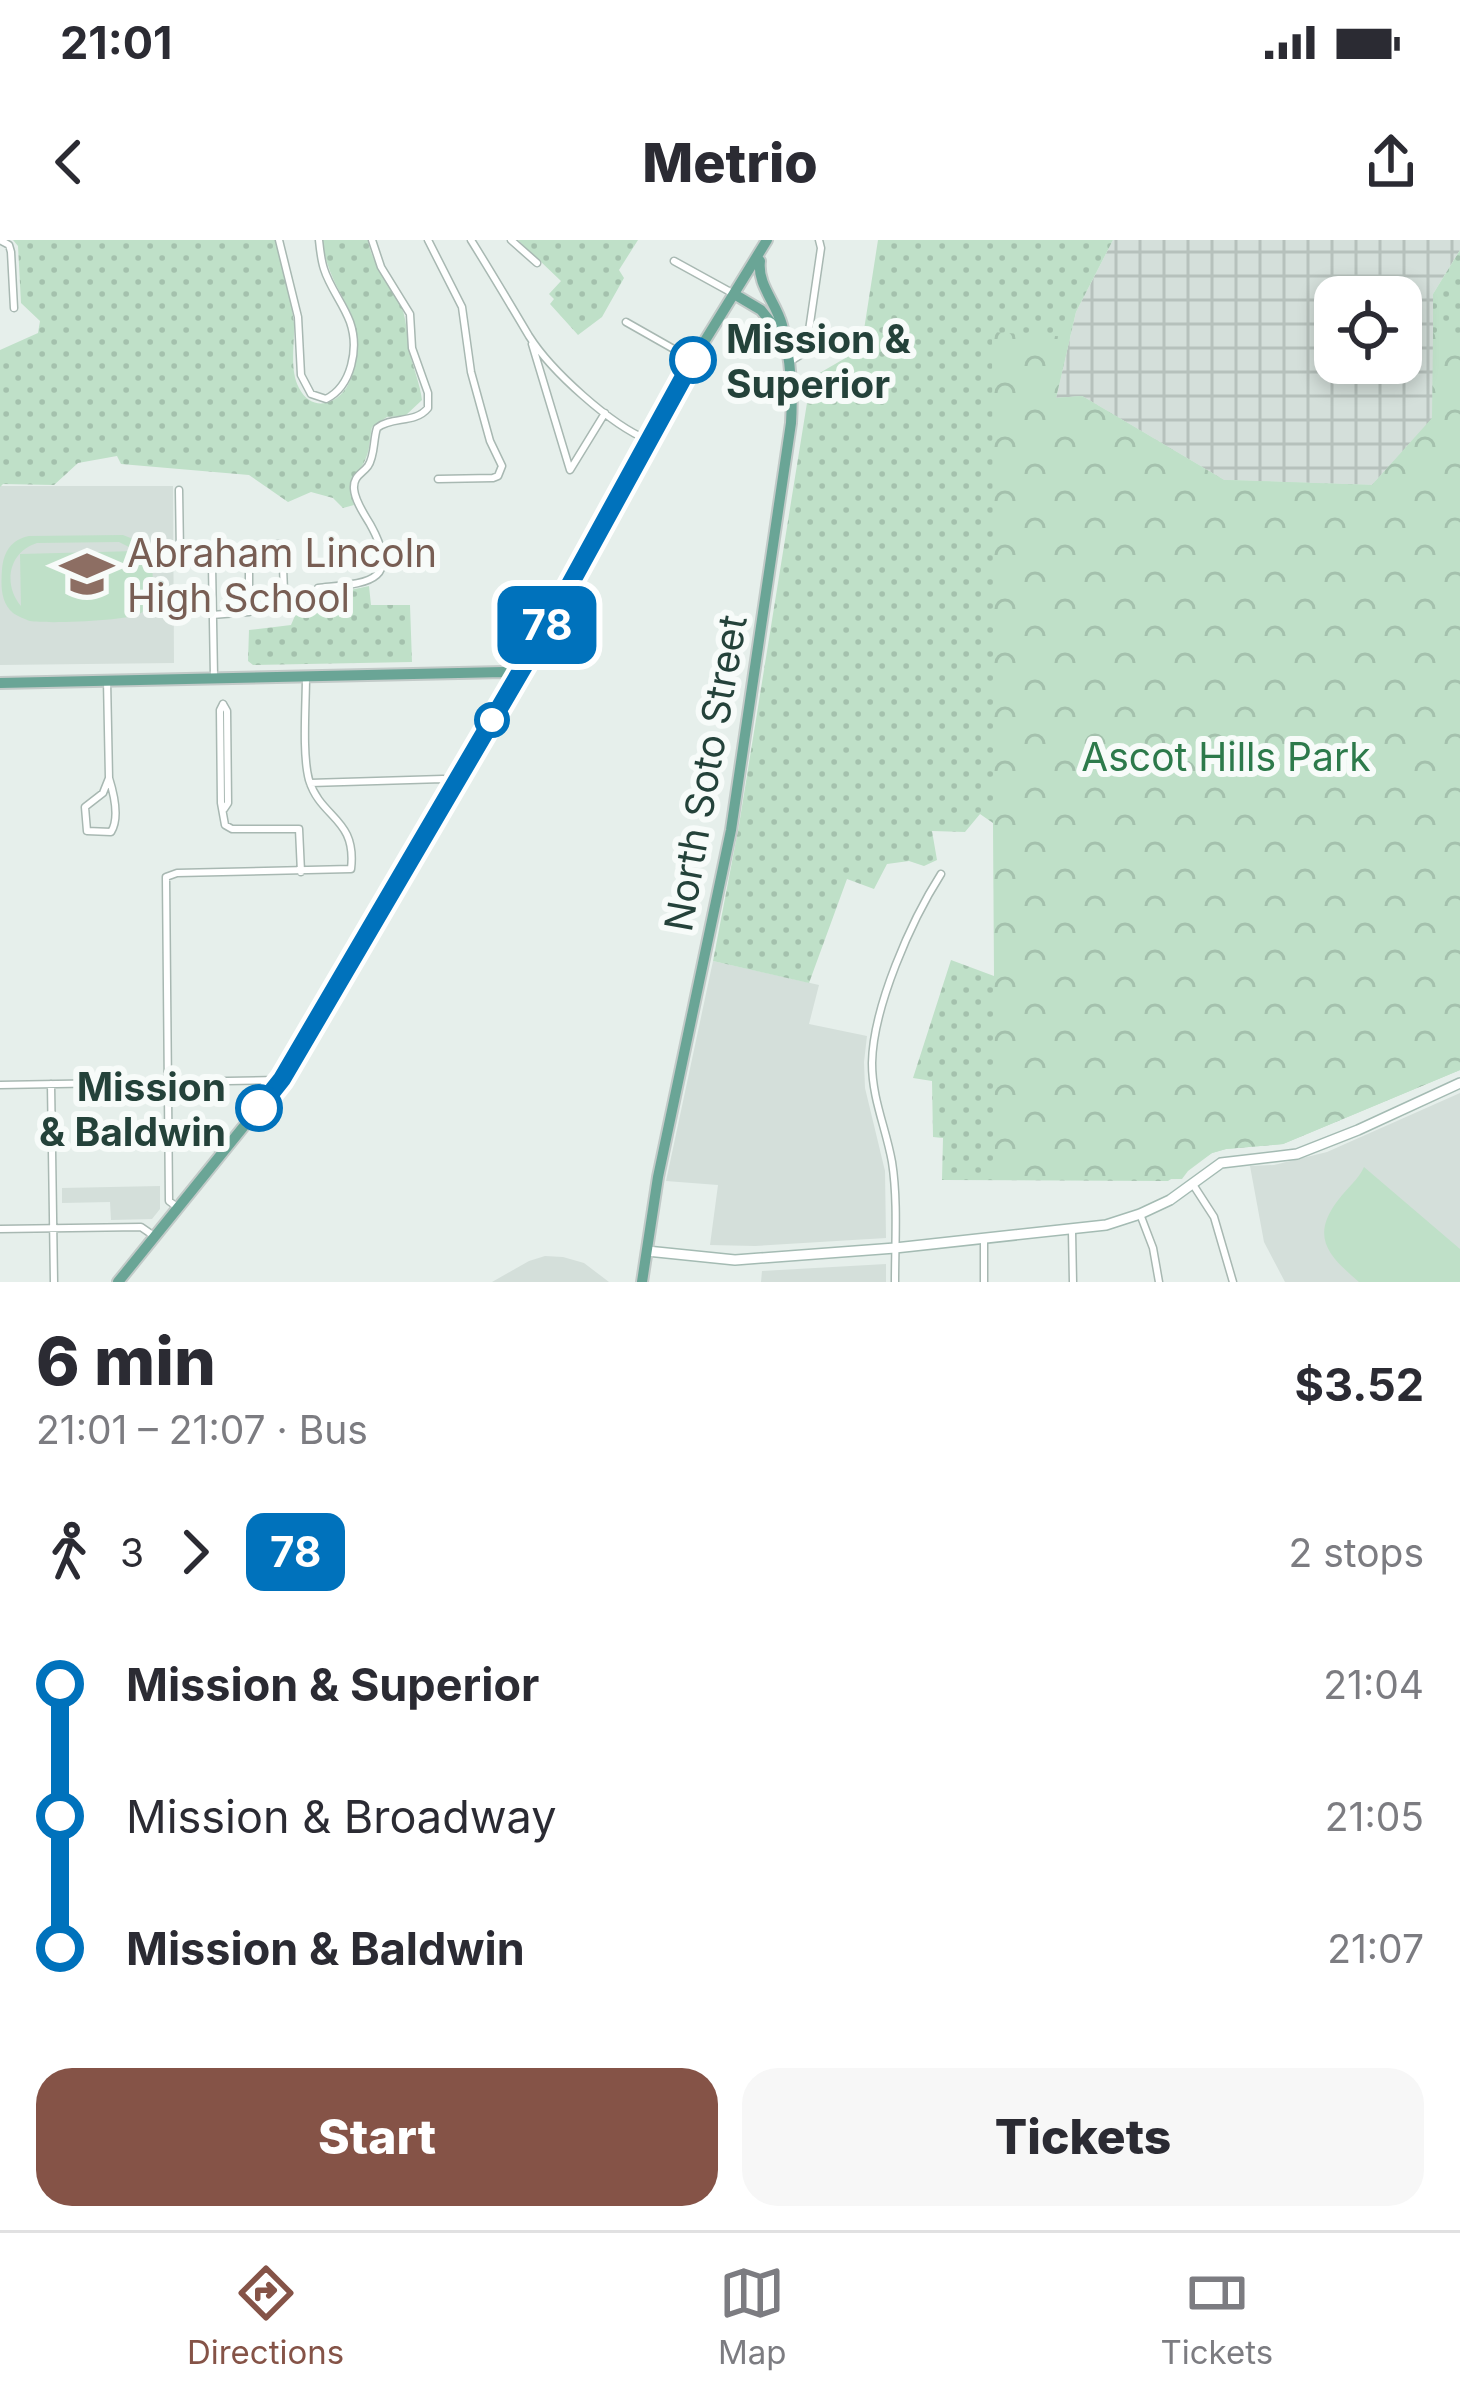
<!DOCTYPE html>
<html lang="en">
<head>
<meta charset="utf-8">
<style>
	body { margin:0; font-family:Inter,sans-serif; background:#f7f7f7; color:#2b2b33; height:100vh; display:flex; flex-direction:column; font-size:45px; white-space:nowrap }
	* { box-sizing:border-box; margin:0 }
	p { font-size:39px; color:#7c7c81 }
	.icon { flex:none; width:66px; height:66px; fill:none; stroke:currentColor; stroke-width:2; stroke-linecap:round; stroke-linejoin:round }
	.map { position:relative; height:1042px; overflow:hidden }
	.side { display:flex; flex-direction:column; background:#fff; flex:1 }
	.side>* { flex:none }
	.badge { padding:0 24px; border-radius:18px; font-size:42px; line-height:78px }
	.tools { position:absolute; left:1314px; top:36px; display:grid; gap:24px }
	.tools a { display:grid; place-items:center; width:108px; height:108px; border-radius:24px; background:#fff; box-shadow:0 6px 18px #0003; font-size:60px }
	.map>.badge { position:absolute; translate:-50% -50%; box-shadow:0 0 0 6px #fff }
	.legs { display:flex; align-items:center; gap:18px; height:132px; padding:0 36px; font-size:39px }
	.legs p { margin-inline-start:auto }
	.overview { display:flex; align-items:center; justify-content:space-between; height:204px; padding:0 36px }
	h1 { font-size:66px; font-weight:800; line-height:90px }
	.cta { display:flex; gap:24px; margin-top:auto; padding:24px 36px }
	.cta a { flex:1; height:138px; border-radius:36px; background:#855347; color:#fff; font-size:48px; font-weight:800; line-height:138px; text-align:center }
	.cta a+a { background:#f7f7f7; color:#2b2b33 }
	ul { padding:0 36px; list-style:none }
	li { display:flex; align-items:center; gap:42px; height:132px; font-size:45px }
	li i { display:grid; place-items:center; width:18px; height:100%; margin:0 15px; background:currentColor }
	li i::after { content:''; width:30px; height:30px; margin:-15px; border:9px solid; border-radius:50%; background:#fff }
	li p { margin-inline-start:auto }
	li:first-child i { background:linear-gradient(#0000 50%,currentColor 0) }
	li:last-child i { background:linear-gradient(currentColor 50%,#0000 0) }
	.status { display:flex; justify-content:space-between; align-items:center; height:84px; padding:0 60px; background:#fff; direction:ltr }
	.status svg { height:33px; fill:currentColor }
	header { display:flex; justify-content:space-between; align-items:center; height:156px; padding:0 36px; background:#fff; font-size:54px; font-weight:800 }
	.menu { display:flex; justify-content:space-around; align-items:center; height:168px; border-top:3px solid #e1e1e2; background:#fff; font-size:33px; color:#7c7c81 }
	.menu a { display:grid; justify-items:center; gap:6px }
	.menu .active { color:#855347 }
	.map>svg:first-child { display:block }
	.built { fill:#d4dfda }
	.industrial { fill:url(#industrial-grid); fill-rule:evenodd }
	.grass { fill:url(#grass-dots) }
	.park { fill:url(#park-crowns) }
	.pitch { fill:#bfe0c8; fill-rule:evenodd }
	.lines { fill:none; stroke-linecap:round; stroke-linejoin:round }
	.street-casing { stroke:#a8b8b2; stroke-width:9 }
	.secondary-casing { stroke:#a4bbb3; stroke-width:12 }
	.primary-casing { stroke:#c2cac8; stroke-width:14 }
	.street { stroke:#fff; stroke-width:6 }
	.secondary { stroke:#fff; stroke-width:9 }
	.primary { stroke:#6aa596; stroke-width:10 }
	.line-1-casing { stroke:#fff; stroke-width:27 }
	.line-1 { stroke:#0072bc; stroke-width:18 }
	.stop-1-dot { fill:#fff; stroke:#0072bc; stroke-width:6 }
	.labels { text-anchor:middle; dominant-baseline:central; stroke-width:12; stroke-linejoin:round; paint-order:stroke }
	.stop-label { font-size:39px; font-weight:bold; fill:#24423a; stroke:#f7fbf9; text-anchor:start }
	.education-label { font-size:39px; fill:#785e54; stroke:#f7fbf9; text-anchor:start }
	.park-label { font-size:39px; fill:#2d7a4b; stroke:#f7fbf9 }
	.street-label { font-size:39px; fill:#24423a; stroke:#f7fbf9 }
</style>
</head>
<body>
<div class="status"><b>21:01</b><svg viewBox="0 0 49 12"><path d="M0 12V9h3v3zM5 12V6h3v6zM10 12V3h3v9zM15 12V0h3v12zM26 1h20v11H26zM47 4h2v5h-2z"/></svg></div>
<header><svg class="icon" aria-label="back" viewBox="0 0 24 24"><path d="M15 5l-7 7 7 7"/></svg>Metrio<svg class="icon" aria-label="share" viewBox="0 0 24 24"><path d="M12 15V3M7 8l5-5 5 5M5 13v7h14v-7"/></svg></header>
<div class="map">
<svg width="1460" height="1042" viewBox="0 0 1460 1042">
	<defs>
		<pattern id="industrial-grid" width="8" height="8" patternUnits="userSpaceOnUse" patternTransform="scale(3)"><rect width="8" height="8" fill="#d4dfda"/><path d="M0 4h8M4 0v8" fill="none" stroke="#b6c1bc"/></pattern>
		<pattern id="grass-dots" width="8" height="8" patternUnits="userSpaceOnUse" patternTransform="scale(3)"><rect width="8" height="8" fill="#bfe0c8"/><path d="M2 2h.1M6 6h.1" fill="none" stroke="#a4c1ad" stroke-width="1.8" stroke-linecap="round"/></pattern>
		<pattern id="park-crowns" width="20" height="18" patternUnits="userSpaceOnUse" patternTransform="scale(3)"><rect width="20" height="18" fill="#bfe0c8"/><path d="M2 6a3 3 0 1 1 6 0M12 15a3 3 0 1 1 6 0" fill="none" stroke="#a4c1ad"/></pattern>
	</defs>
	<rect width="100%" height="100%" fill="#e6efeb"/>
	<path class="built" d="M0 246H173L174 423 0 425Z
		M713 721 819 745 809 784 867 796 864 822 865 848 885 931 886 998 755 1006 710 1005 718 945 666 941Z
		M1460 853V1042H1285L1264 1002 1250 926 1274 925 1327 912Z
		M160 946V969L152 979 111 980 110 962 62 963V948Z
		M545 1016 563 1017 584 1023 609 1042H492L529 1021Z
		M886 1024V1042H761L762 1031Z"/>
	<path class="industrial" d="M1113 0H1460V10L1433 54V178L1372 245 1224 240 1082 156 1056 158 1076 72ZM1335 57H1401V123H1335Z"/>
	<path class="grass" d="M13 0H276C281 27 291 56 294 83 295 104 289 129 299 148 312 173 338 165 349 143 355 130 358 111 357 97 356 75 340 56 332 36 327 25 324 12 322 0H368C372 24 386 38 398 59 408 78 406 94 410 114 414 130 420 144 422 160L405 176 387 177 372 187C370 196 370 209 366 218 356 243 346 227 354 265L343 268 333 258 311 252 288 262 249 235 121 224 117 216 78 223 54 245 3 244 0 247V110L38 93 40 81 21 63 18 6Z
		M518 0H638L619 30 624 38 602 77 578 95 550 64 554 59 549 54 561 41Z
		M878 0H1113L1076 72 1056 158 1082 156 1224 240 1372 245 1433 178V54L1460 10V830L1283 904 1226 909 1212 913 1168 941 942 940 943 898 933 897 932 841 913 838 951 720 994 736 993 583 980 574 965 592 932 591 937 620 924 626 909 621 887 624 874 649 847 639 809 743 713 721 739 585 811 138 861 109Z
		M369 346 371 365H410L412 422 253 425 248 421 249 390 291 385 297 371 349 367 350 350Z"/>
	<path class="park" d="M992 92 1070 97 1056 158 1082 156 1224 240 1372 245 1432 178 1433 93H1460V830L1283 904 1226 909 1212 913 1188 931 1182 939 995 940Z"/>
	<path class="pitch" d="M123 295 143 303C151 314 152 325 153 339 154 351 152 365 141 373 130 381 46 384 30 381 26 380 16 375 13 373 0 362 1 344 2 329 4 311 11 300 29 296ZM119 302 137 311 20 314 21 366C3 345 8 312 37 303Z
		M1364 927 1460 1009V1042H1359C1329 1016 1309 997 1339 959 1347 948 1358 940 1364 927Z"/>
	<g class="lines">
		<g class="street-casing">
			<path id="street" d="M0 0 9 5 11 12 14 68
				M279 0 298 77 301 135 311 154 326 159C352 146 359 108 350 82 343 63 330 48 324 29 321 20 320 10 319 0
				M428 0 462 67 471 132 490 201 502 226 498 236 493 238 438 239
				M471 0C491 32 510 64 529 96 551 131 611 185 648 200
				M511 0 537 23
				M674 21 734 54
				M626 82 693 120
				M532 104 570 230 605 173
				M791 121 802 114 807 104 821 8 819 0
				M179 250 180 313 184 323H234L264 305 282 304 284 351
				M212 325 214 437
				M318 348C364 343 404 345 370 284 364 274 355 261 354 249 353 236 362 234 368 226 375 216 373 200 377 188 392 176 415 184 428 168V153L412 108 410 74 381 27 372 0
				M212 375 249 372V318
				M107 440 109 538C114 554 120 578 111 592L87 591 85 567 103 553 109 538
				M223 464 220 470 221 563 225 585 232 589H299L301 632
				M223 464 227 471 228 563 224 569
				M310 543 443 539 453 543
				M51 844 54 1042
				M0 845 278 840
				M1192 943 1214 977 1233 1042
				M177 967 169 961 166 637 177 633 351 629C357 578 321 579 309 540 302 514 306 465 306 436
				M1140 974 1153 1008 1159 1042
				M0 989 141 987 154 996
				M1072 991 1073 1042
				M984 1000V1042
				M895 1042C895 1003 898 960 892 922 886 888 872 859 872 823 873 767 911 681 941 634"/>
		</g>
		<g class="secondary-casing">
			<path id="secondary" d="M647 1011 735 1020 895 1008 1106 985 1140 974 1170 960 1221 923 1297 914 1358 890 1460 843"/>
		</g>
		<g class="primary-casing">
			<path id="primary" d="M734 54 761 70 781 95
				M0 443 504 432 517 435
				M118 1042 282 839 545 390 693 120 767 0
				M642 1042 658 937 731 590 791 183C793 151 790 116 782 85 776 62 757 45 760 21"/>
		</g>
		<use href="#street" class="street"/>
		<use href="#secondary" class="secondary"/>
		<use href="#primary" class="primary"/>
	</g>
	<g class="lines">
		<g class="line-1-casing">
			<path id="line-1" d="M259 868 282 839 545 390 693 120"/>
		</g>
		<use href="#line-1" class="line-1"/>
	</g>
	<defs>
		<g id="school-bare" transform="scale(4.14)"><path d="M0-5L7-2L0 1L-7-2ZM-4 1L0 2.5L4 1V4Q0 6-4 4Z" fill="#8d6e63" stroke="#f7fbf9" stroke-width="2.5" paint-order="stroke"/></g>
	</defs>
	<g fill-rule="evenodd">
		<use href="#school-bare" x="87" y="334"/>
	</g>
	<g class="stop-1-dot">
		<circle cx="693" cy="120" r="21"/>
		<circle cx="492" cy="480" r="15"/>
		<circle cx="259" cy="868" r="21"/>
	</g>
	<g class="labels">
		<g class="stop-label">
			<text x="726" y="98">Mission &amp;<tspan x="726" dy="45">Superior</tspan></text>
			<text x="226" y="846" text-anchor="end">Mission<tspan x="226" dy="45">&amp; Baldwin</tspan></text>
		</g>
		<g class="education-label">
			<text x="127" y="312">Abraham Lincoln<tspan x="127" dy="45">High School</tspan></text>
		</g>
		<g class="park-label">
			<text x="1226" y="516">Ascot Hills Park</text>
		</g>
		<g class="street-label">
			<text transform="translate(705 533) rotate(-80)">North Soto Street</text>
		</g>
	</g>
</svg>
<div class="tools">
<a><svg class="icon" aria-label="locate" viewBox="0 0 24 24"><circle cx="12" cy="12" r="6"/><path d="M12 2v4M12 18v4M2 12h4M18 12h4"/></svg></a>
</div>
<b class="badge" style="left:547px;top:385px;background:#0072bc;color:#fff">78</b>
</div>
<section class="side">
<div class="overview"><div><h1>6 min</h1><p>21:01 – 21:07 · Bus</p></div><b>$3.52</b></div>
<div class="legs"><svg class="icon" aria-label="walk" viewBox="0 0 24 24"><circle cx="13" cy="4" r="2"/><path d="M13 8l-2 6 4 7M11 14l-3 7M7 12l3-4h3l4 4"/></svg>3<svg class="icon" aria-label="forward" viewBox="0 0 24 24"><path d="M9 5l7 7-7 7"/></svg><b class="badge" style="background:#0072bc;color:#fff">78</b><p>2 stops</p></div>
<ul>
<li><i style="color:#0072bc"></i><b>Mission &amp; Superior</b><p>21:04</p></li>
<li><i style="color:#0072bc"></i><span>Mission &amp; Broadway</span><p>21:05</p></li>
<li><i style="color:#0072bc"></i><b>Mission &amp; Baldwin</b><p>21:07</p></li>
</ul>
<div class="cta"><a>Start</a><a>Tickets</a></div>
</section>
<nav class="menu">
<a class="active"><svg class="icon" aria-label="directions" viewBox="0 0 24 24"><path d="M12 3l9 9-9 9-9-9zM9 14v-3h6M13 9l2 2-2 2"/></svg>Directions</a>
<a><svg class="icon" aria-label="map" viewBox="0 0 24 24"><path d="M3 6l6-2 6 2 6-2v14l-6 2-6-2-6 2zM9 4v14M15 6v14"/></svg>Map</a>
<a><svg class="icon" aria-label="tickets" viewBox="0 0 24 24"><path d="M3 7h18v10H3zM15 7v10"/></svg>Tickets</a>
</nav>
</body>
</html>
